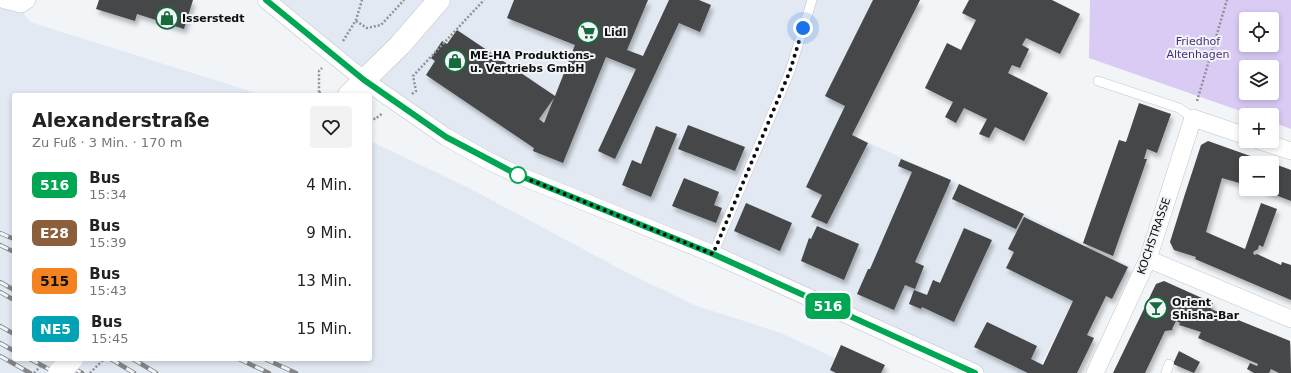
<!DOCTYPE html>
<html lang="de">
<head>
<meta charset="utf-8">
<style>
	body { margin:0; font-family:"DejaVu Sans",sans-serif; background:#f2f2f2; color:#222; height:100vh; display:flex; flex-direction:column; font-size:15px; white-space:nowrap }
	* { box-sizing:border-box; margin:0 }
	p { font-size:13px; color:#767676 }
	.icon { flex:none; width:22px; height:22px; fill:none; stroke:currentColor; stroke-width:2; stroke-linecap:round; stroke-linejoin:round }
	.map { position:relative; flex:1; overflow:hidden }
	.drawer { position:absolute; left:12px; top:93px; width:360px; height:268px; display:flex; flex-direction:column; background:#fff; border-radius:4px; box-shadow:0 2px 6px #0003 }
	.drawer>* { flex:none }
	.badge { padding:0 8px; border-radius:6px; font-size:14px; line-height:26px }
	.fabs { position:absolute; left:1239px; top:12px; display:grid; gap:8px }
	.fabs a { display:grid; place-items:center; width:40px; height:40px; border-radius:4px; background:#fff; box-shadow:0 2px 6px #0003; font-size:20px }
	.you { position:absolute; width:20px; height:20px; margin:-10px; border:3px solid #fff; border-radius:50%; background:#1a73e8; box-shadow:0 0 0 6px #1a73e833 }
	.map>.badge { position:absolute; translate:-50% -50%; box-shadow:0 0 0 2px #fff }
	.round { display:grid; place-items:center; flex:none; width:42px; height:42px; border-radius:4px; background:#f2f2f2 }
	.head { display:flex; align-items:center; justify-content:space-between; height:68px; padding:0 20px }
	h1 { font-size:19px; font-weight:700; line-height:30px }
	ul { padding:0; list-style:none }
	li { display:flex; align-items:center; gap:12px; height:48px; padding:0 20px }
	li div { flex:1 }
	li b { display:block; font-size:15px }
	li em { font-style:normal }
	li .badge { min-width:44px; font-weight:700; text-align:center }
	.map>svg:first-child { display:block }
	.built { fill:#e2e9f2 }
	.green { fill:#d9cbf4; fill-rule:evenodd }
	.building { fill:#444749; fill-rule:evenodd; filter:url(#shadow) }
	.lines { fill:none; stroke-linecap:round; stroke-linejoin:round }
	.lane-casing { stroke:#c3c5c9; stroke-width:10 }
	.street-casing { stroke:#c3c5c9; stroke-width:18 }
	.secondary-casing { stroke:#c3c5c9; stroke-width:23 }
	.path { stroke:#909294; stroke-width:2.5; stroke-dasharray:2 2; stroke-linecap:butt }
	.lane { stroke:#fff; stroke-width:9 }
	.street { stroke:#fff; stroke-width:17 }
	.secondary { stroke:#fff; stroke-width:22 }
	.rail-casing { stroke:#838587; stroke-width:4.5 }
	.rail { stroke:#f2f5f8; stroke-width:3; stroke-dasharray:9; stroke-linecap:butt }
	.secondary-bridge-casing { stroke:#c3c5c9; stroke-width:23; stroke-linecap:butt }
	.path-bridge { stroke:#909294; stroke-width:2.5; stroke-dasharray:2 2; stroke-linecap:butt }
	.secondary-bridge { stroke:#fff; stroke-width:22 }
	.line-casing { stroke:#fff; stroke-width:9 }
	.line { stroke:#00a651; stroke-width:6 }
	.walk { stroke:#0e0f10; stroke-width:4; stroke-dasharray:0 7.2 }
	.stop-dot { fill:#fff; stroke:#00a651; stroke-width:2 }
	.labels { text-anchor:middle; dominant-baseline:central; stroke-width:4; stroke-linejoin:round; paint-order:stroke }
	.poi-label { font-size:11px; font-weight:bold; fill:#0e0f10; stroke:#f2f5f8; text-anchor:start }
	.park-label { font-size:11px; fill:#4e2e78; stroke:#f2f5f8 }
	.street-label { font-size:11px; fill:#0e0f10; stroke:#f2f5f8 }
</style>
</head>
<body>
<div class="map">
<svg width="1291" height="373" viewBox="0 0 1291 373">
	<defs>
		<filter id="shadow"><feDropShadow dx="2.5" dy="4.5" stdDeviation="2" flood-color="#0004"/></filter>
	</defs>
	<rect width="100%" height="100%" fill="#f2f5f8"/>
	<path class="built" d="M0 0 16 4 30 22 262 95H14V359H370V141L471 189 622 270 694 305 781 333 835 358 830 370 836 373H0Z
		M266 0H920L852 135 1024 214 1130 266 1113 298 1082 282 1037 373H975L485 159Z"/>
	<path class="green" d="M1090 0H1291V129L1272 122V115H1252L1089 58ZM1246 19H1272V45H1246ZM1246 67H1272V93H1246Z"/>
	<path class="building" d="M99 0H193L184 29 137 14 135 21 96 9Z
		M514 0H648L627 50 643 56 669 0H699L711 5 700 32 679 23 615 159 598 151 636 69 606 57 563 163 533 151 534 148 426 75 435 61 431 58 442 41 447 44 457 30 555 96 575 45 507 18ZM554 98 544 123 539 119Z
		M873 0H920L852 135 868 143 827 224 811 217 822 195 806 187 845 106 825 96Z
		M969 0H1052L1080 14 1060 54 1026 38 1022 45 1029 49 1020 68 1012 65 1008 73 1048 93 1024 141 995 127 989 138 979 134 987 119 964 108 956 123 945 117 953 102 925 88 947 43 961 50 976 20 962 13Z
		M1139 103 1171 114 1157 153 1147 149 1144 159H1147L1139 182 1113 256 1083 243 1119 140 1126 142Z
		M688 125 745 147 735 171 678 149Z
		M656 126 677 134 651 197 622 185 632 160 641 164Z
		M1208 141 1270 163H1246V185L1222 178 1206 232 1245 249 1261 203 1277 209 1263 247 1259 245 1258 249 1253 252 1254 255 1257 254 1281 265 1282 262 1291 265V300L1195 259 1196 257 1174 250 1170 242 1185 194 1201 145Z
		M901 159 951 180 915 262 924 266 915 289 905 285 894 310 857 294 868 269H870L912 172 898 166Z
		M1272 163 1291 170V201L1260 189H1272Z
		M684 178 719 192 714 205 722 208 716 223 672 206Z
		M959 184 1024 214 1016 229 952 199Z
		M746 203 792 223 780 251 734 231Z
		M1024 217 1128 267 1112 299 1106 296 1087 335 1094 338 1077 373H1028L974 347 987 322 1037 346 1031 359 1043 365 1073 301 1006 268 1014 252 1008 249Z
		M817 226 859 244 844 280 801 261 809 238 811 239Z
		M964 228 992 240 954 322 922 307 921 309 909 304 914 290 927 295 933 280 940 283Z
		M1164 281 1213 303 1211 309 1290 341 1291 373H1279L1271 369 1269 373H1254L1247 369 1250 363 1257 366 1258 364 1198 338 1201 332 1179 325 1180 323 1176 321 1172 329 1173 330 1165 331 1145 373H1113L1156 284Z
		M841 345 885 365 881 373H836L830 370Z
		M1179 351 1200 362 1194 373 1173 364Z"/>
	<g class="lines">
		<g class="lane-casing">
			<path id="lane" d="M1098 81 1179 108 1193 118
				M713 254 790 71 812 0
				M1166 373 1169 364"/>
		</g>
		<g class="street-casing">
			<path id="street" d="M5 0 21 4 27 0
				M266 0 364 80 446 137 485 159 518 175 713 254 975 373
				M1260 141 1291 151
				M1148 259 1291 319
				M1095 373 1148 259 1193 118 1246 136"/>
		</g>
		<g class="secondary-casing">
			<path id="secondary" d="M349 95 400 45 439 0"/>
		</g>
		<path class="path" d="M356 21 367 28 381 25 404 0
			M343 41 356 20 362 0
			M319 92 323 95
			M412 94 416 91 413 76 484 0
			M316 95 319 92V71L322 68
			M1197 101 1227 0
			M370 116 375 119 383 113
			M90 373 104 359"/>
		<use href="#lane" class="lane"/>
		<use href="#street" class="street"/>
		<use href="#secondary" class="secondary"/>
		<g class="rail-casing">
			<path id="rail" d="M0 233 14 239
				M0 245 14 252
				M0 282 14 290
				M0 292 14 300
				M0 326 14 334
				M0 343 14 351
				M0 356 30 373
				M30 359 56 373
				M57 359 82 373
				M111 359 134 373
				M133 359 156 373
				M239 359 269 373
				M265 359 296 373"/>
		</g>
		<use href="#rail" class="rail"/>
		<g class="secondary-bridge-casing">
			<path id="secondary-bridge" d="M59 373 72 359"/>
		</g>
		<path class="path-bridge" d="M34 373 40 367"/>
		<use href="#secondary-bridge" class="secondary-bridge"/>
	</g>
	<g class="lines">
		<g class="line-casing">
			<path id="line" d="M266 0 364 80 446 137 486 158 518 175 713 254 975 373"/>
		</g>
		<use href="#line" class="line"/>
		<path class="walk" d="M518 175 713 254 790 71 803 28"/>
	</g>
	<defs>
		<g id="shop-ring" transform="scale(1.15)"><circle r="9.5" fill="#f2f5f8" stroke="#166a3b" stroke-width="1.5"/><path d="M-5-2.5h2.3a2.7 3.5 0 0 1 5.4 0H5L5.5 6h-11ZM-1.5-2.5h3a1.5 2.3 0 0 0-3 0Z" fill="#166a3b"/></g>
		<g id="supermarket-ring" transform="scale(1.15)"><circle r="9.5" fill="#f2f5f8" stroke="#166a3b" stroke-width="1.5"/><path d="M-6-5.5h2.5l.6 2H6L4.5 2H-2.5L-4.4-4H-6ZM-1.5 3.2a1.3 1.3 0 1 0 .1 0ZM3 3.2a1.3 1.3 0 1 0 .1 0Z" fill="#166a3b"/></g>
		<g id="bar-ring" transform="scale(1.15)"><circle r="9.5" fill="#f2f5f8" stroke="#166a3b" stroke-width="1.5"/><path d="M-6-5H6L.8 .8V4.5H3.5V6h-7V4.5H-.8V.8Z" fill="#166a3b"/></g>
	</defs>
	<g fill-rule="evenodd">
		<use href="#shop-ring" x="167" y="18"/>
		<use href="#supermarket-ring" x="588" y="32"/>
		<use href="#shop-ring" x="455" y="61"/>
		<use href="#bar-ring" x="1156" y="308"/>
	</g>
	<circle class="stop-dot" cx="518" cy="175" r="8"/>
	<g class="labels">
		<g class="poi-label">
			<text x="182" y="18">Isserstedt</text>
			<text x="604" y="32">Lidl</text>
			<text x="470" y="55">ME-HA Produktions-<tspan x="470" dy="13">u. Vertriebs GmbH</tspan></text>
			<text x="1172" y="302">Orient<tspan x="1172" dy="13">Shisha-Bar</tspan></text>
		</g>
		<g class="park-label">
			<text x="1198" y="41">Friedhof<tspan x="1198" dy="13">Altenhagen</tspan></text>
		</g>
		<g class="street-label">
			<text transform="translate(1154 236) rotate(-71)">KOCHSTRASSE</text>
		</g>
	</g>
</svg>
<div class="fabs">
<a><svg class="icon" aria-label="locate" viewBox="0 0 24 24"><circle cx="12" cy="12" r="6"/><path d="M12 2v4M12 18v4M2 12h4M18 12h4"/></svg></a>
<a><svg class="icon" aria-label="layers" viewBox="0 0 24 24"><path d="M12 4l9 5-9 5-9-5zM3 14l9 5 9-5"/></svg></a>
<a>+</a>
<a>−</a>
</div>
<div class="you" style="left:803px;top:28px"></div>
<b class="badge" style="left:828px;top:306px;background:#00a651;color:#fff">516</b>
<section class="drawer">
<div class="head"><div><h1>Alexanderstraße</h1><p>Zu Fuß · 3 Min. · 170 m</p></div><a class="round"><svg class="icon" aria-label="heart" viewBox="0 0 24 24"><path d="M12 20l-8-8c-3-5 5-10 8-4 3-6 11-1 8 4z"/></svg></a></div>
<ul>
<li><span class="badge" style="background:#00a651;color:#fff">516</span><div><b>Bus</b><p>15:34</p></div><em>4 Min.</em></li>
<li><span class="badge" style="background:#8b5e3c;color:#fff">E28</span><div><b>Bus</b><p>15:39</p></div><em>9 Min.</em></li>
<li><span class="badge" style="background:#f58220;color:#111">515</span><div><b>Bus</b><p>15:43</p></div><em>13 Min.</em></li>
<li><span class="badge" style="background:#00a3b4;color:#fff">NE5</span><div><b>Bus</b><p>15:45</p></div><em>15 Min.</em></li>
</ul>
</section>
</div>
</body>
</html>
